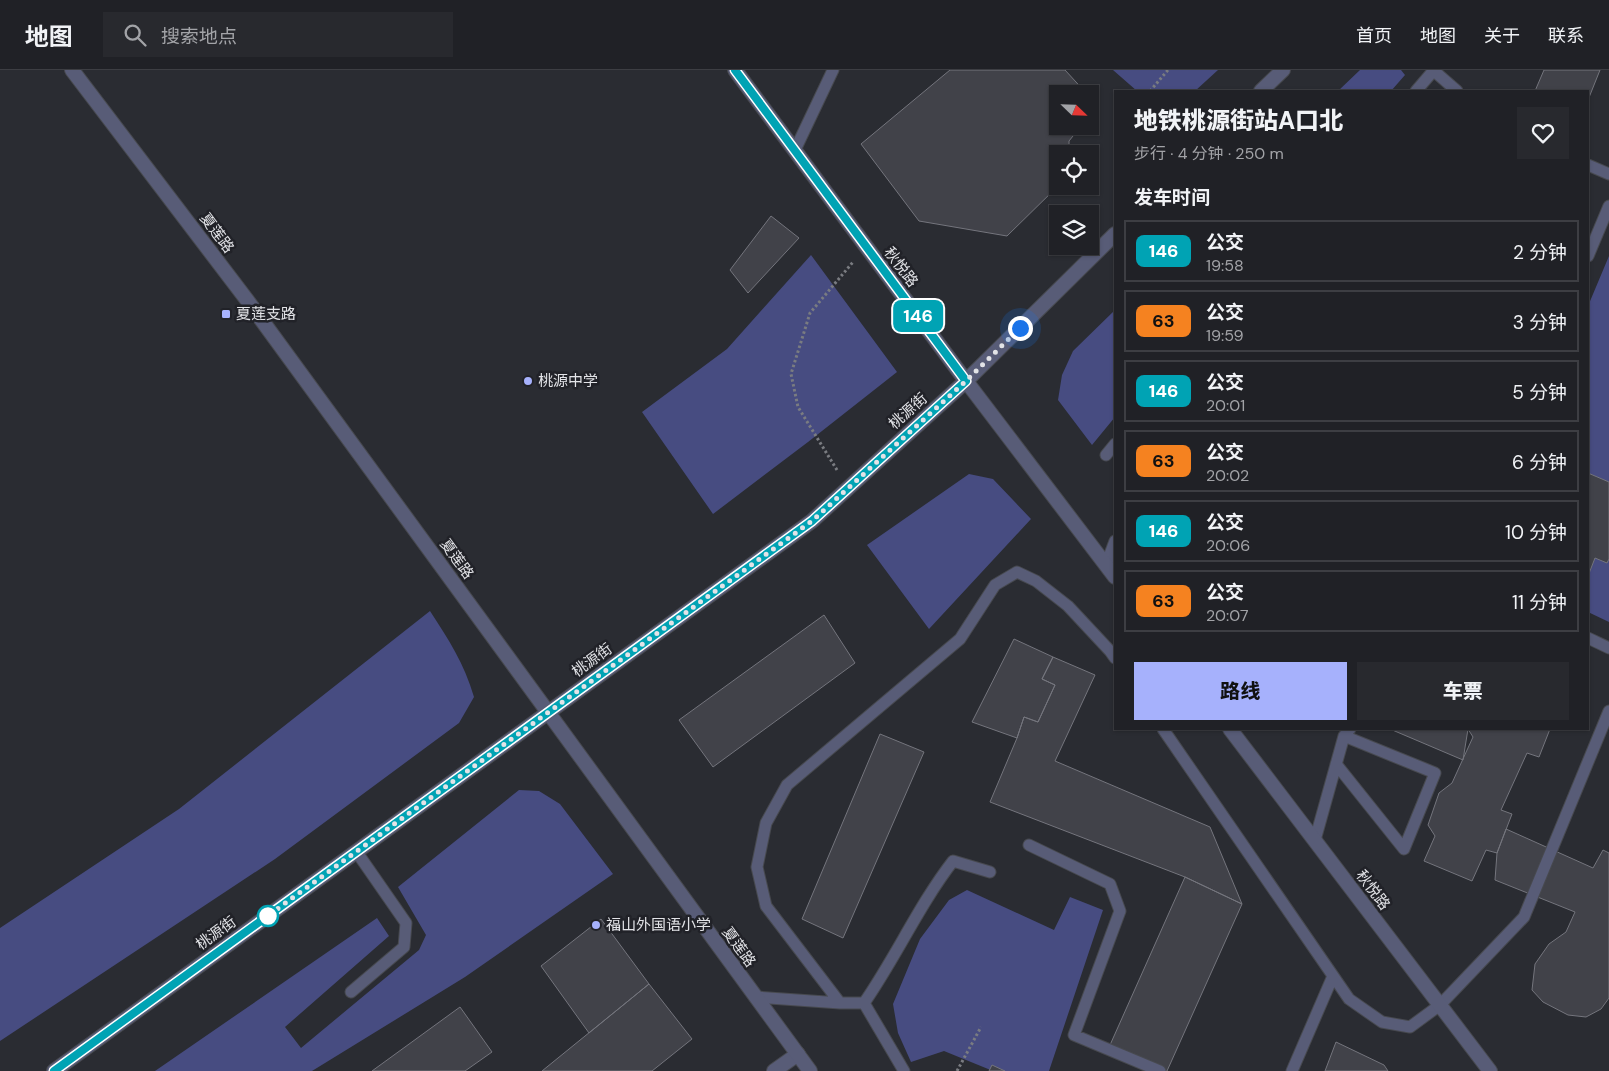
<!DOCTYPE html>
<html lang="zh">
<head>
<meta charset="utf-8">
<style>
	body { margin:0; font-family:"DM Sans","Noto Sans SC",sans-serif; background:#28292e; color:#f1f3f6; height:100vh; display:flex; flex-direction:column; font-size:19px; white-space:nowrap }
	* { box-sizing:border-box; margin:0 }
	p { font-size:16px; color:#a2a3a7 }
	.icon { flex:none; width:28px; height:28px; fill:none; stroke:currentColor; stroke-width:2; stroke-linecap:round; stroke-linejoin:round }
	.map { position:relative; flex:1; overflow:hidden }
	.panel { position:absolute; left:1114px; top:20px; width:475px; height:640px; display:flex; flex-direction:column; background:#202126; border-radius:0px; box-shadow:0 1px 4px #0004,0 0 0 1px #3d3e43 }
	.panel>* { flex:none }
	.badge { padding:0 10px; border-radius:8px; font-size:18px; line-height:32px }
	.needle { width:32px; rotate:113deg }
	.tools { position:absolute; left:1049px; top:15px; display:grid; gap:10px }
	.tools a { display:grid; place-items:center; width:50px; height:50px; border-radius:0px; background:#202126; box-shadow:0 1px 4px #0004,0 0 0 1px #3d3e43; font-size:25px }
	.you { position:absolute; width:25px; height:25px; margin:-12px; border:4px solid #fff; border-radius:50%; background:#1a73e8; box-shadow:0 0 0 8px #1a73e833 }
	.map>.badge { position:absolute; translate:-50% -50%; box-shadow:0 0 0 2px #fff }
	h2 { padding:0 20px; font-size:19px; line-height:45px }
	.round { display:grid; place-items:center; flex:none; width:52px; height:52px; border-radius:0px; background:#28292e }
	.overview { display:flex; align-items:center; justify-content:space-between; height:85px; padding:0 20px }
	h1 { font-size:24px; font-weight:800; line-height:38px }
	.cta { display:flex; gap:10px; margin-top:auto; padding:10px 20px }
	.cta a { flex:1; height:58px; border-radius:0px; background:#a6b1fc; color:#111; font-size:20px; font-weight:800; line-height:58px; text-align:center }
	.cta a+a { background:#28292e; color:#f1f3f6 }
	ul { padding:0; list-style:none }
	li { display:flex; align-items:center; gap:15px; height:62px; margin:0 10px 8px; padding:0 10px; border:2px solid #3d3e43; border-radius:0px }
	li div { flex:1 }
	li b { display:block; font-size:19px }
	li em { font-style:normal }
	li .badge { min-width:55px; font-weight:700; text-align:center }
	header { display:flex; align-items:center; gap:30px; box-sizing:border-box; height:70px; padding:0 25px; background:#202126; border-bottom:1px solid #3d3e43 }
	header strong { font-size:24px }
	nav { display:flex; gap:28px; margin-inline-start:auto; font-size:18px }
	.search { width:350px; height:45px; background:#28292e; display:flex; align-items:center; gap:12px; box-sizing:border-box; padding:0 18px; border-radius:0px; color:#a2a3a7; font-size:19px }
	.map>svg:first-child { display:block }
	.green { fill:#474c81 }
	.building { fill:#414249; stroke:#74757d }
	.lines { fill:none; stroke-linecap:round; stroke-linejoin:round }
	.service-casing { stroke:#47494f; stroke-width:13 }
	.minor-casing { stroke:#47494f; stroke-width:16 }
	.tertiary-casing { stroke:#47494f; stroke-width:16 }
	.path { stroke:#7a7c81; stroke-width:3; stroke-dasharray:2.5 2.5; stroke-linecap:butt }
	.service { stroke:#585c77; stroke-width:11 }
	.minor { stroke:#585c77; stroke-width:14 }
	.tertiary { stroke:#585c77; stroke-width:14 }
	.line-casing { stroke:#fff; stroke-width:11 }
	.line { stroke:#00a3b4; stroke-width:8 }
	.walk { stroke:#e2e3e7; stroke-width:5; stroke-dasharray:0 9 }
	.poi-dot { fill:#a6b1fc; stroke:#212228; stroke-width:2 }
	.stop-dot { fill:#fff; stroke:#00a3b4; stroke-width:2.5 }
	.labels { text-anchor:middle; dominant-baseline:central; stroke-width:5; stroke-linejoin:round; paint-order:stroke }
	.street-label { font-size:15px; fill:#e2e3e7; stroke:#212228 }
	.poi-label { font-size:15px; fill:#e2e3e7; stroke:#212228; text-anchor:start }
</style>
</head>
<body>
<header>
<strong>地图</strong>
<div class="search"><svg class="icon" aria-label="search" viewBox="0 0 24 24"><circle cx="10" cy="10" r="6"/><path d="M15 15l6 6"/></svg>搜索地点</div>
<nav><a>首页</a><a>地图</a><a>关于</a><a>联系</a></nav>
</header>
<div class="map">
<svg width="1609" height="1001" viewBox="0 0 1609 1001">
	<rect width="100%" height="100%" fill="#2a2c32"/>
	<path class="green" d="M1113 0H1218L1195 21H1137Z
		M1360 0H1401L1405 5 1391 21H1338Z
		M811 185 897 302 808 372 713 444 642 342 727 279Z
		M1609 186V552L1588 542V236Z
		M1115 240V347L1092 375 1058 330 1062 305 1073 281Z
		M969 404 993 409 1031 449 929 559 867 475Z
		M430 541C449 570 464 593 474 627L459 653 275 789 0 971V858L179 739Z
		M519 720 539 721 560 734 613 804 465 907 312 1001H155L377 848 389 866 285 957 301 978 419 880 426 865 398 817Z
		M967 820 1054 860 1070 827 1103 840 1049 1001H993L944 981 911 992 898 963 893 934 920 869 949 830Z"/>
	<path class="building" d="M950 0H1065L1087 24H1058V56H1081L1069 71V84H1058V116L1007 166 919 151 861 74Z
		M1544 0H1600L1588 30V21H1535Z
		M1090 28 1098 36 1090 46Z
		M771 146 799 168 748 223 730 200Z
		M1588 403 1609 412V489L1607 493 1595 488 1588 506Z
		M824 545 855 593 713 697 679 650Z
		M1014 569 1053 587 1042 609 1055 615 1038 652 1024 647 1017 668 972 652Z
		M1053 587 1095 605 1055 691 1210 757 1242 834 1185 807 990 732 1017 668 1024 647 1038 652 1055 615 1042 609Z
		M1390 659H1468L1463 690Z
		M1468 659H1550L1539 687 1527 683 1501 740 1512 744 1497 783 1486 780 1472 811 1424 791 1435 766 1428 755 1439 723 1452 713 1473 667Z
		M880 664 924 682 843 868 802 849Z
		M1506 759 1593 798 1603 780 1609 783V928L1601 939 1586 947 1568 945 1543 932 1532 920 1535 894 1549 874 1566 862 1575 842 1495 810 1497 783Z
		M1185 807 1242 834 1167 1001H1149L1106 984Z
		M601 849 649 914 589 963 541 896Z
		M649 914 692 969 652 1001H542Z
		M460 937 492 982 465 1001H372Z
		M1336 972 1384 995 1388 1001H1325Z
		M992 995 1005 1001H989Z"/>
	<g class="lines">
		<g class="service-casing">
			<path id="service" d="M1433 0 1457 21
				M1416 21 1434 0
				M795 80 833 0
				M1588 95 1609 104
				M1588 186 1609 136
				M1106 385 1115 374
				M1106 495 1115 471
				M1588 568 1609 578
				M1163 659 1349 929 1382 952 1410 957 1440 935 1524 847 1609 641
				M1336 694 1404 779 1435 703 1344 666
				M1315 770 1344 666 1350 659
				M1029 775 1110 814 1120 841 1074 965 1160 1001
				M351 922 404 877 406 853 356 781
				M755 927 840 933H864C896 887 919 835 953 791L990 802
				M840 933 766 836 757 797 766 753 787 715 960 569 995 515 1017 502 1036 511 1068 536 1110 581 1115 588
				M864 933 904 1001
				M1292 1001 1333 906"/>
		</g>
		<g class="minor-casing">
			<path id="minor" d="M774 1001 798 984"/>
		</g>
		<g class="tertiary-casing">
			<path id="tertiary" d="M72 0 247 230 810 1001
				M735 0 966 311 1115 507
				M1261 21 1283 0
				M1230 659 1490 1001
				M54 1001 812 451 966 311 1115 164"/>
		</g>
		<path class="path" d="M1150 21 1168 0
			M837 400 798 337 791 304 810 243 853 192
			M957 1001 981 957"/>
		<use href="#service" class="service"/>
		<use href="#minor" class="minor"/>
		<use href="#tertiary" class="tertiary"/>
	</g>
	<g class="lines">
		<g class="line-casing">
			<path id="line" d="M54 1001 812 451 966 311 735 0"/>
		</g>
		<use href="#line" class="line"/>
		<path class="walk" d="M268 846 262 850 812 451 966 311 1020 258"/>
	</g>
	<g class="poi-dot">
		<rect x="221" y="239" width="10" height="10" rx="2.5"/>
		<circle cx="528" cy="311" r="5"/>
		<circle cx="596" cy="855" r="5"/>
	</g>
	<circle class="stop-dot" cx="268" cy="846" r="10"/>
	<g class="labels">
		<g class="street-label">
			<text transform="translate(217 163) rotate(53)">夏莲路</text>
			<text transform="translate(901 197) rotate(53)">秋悦路</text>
			<text transform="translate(908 341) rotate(-42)">桃源街</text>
			<text transform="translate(457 489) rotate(54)">夏莲路</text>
			<text transform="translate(592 590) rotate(-36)">桃源街</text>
			<text transform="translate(1373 820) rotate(53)">秋悦路</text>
			<text transform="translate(216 863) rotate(-36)">桃源街</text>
			<text transform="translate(739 877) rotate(54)">夏莲路</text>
		</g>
		<g class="poi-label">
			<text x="236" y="244">夏莲支路</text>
			<text x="538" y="311">桃源中学</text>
			<text x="606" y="855">福山外国语小学</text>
		</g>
	</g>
</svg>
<div class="tools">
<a><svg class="needle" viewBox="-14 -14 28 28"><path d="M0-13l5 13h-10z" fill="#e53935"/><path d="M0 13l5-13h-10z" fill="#a2a3a7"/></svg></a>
<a><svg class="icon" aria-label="locate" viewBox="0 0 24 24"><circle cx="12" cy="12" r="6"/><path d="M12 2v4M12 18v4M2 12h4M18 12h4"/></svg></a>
<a><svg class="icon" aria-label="layers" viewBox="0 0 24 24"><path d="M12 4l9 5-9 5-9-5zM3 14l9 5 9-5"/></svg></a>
</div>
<div class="you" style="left:1020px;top:258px"></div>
<b class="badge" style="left:918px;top:246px;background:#00a3b4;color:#fff">146</b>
<section class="panel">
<div class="overview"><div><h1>地铁桃源街站A口北</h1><p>步行 · 4 分钟 · 250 m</p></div><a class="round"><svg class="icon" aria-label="heart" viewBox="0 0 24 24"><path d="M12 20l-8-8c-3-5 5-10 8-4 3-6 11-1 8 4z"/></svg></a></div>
<h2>发车时间</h2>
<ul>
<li><span class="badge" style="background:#00a3b4;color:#fff">146</span><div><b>公交</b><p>19:58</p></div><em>2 分钟</em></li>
<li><span class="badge" style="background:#f58220;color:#111">63</span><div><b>公交</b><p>19:59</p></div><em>3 分钟</em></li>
<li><span class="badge" style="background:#00a3b4;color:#fff">146</span><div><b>公交</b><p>20:01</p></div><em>5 分钟</em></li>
<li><span class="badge" style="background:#f58220;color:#111">63</span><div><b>公交</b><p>20:02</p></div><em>6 分钟</em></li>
<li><span class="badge" style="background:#00a3b4;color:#fff">146</span><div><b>公交</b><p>20:06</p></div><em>10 分钟</em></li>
<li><span class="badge" style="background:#f58220;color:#111">63</span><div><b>公交</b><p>20:07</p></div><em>11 分钟</em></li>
</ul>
<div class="cta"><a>路线</a><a>车票</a></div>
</section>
</div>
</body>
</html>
